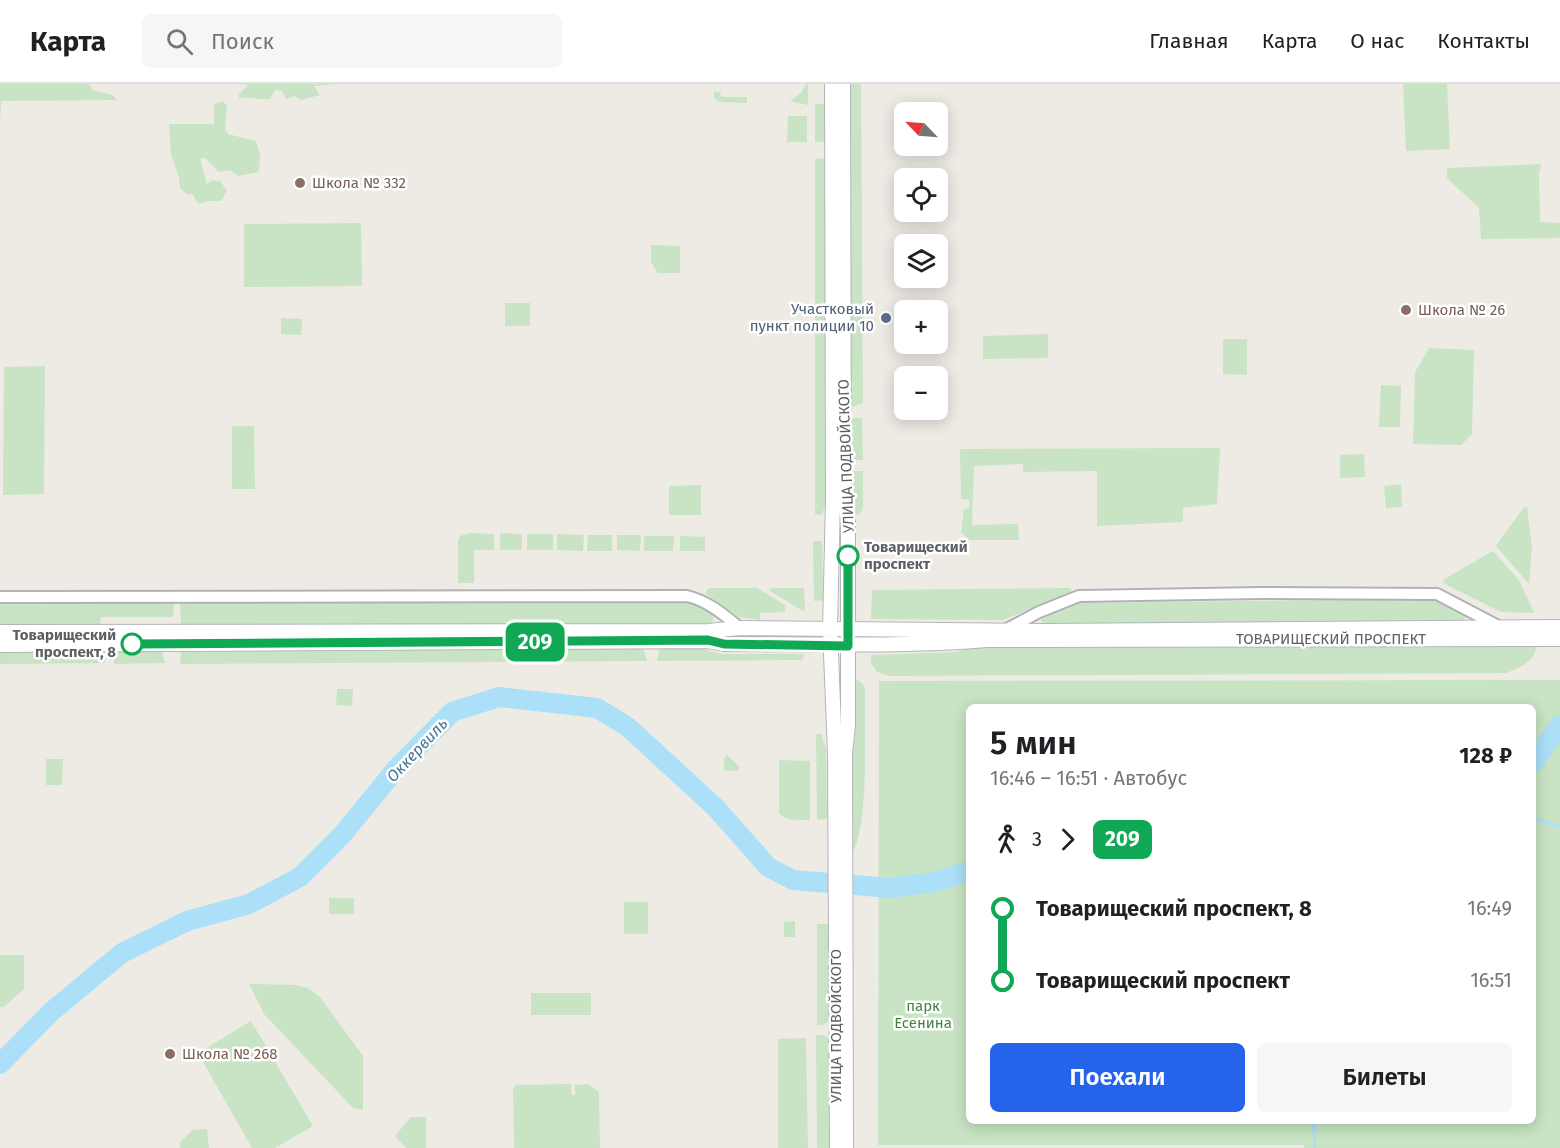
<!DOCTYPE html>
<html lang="ru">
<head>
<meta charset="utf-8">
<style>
	body { margin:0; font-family:"Fira Sans",sans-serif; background:#f6f6f6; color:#202124; height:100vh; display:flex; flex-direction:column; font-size:22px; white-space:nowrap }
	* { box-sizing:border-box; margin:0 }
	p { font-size:20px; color:#757577 }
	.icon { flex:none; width:33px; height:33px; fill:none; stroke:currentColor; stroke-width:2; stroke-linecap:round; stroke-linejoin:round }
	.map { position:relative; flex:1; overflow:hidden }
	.sheet { position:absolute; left:966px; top:620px; width:570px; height:420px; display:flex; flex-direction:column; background:#fff; border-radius:9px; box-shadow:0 3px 15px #0003 }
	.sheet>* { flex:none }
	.badge { padding:0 12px; border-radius:9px; font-size:21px; line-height:39px }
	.needle { width:39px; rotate:295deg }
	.fabs { position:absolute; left:894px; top:18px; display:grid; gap:12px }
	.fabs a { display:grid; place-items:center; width:54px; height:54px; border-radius:9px; background:#fff; box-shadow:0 3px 15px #0003; font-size:30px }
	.map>.badge { position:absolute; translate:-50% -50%; box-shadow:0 0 0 3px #fff }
	.legs { display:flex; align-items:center; gap:9px; height:66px; padding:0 24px; font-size:20px }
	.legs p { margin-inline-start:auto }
	.headline { display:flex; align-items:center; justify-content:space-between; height:102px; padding:0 24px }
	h1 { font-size:33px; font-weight:600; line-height:45px }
	.cta { display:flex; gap:12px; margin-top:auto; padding:12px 24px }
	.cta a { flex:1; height:69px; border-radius:9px; background:#2563eb; color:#fff; font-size:24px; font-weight:600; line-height:69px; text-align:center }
	.cta a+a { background:#f6f6f6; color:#202124 }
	ul { padding:0 24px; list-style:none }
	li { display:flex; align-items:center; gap:21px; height:72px; font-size:22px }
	li i { display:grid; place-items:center; width:9px; height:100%; margin:0 8px; background:currentColor }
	li i::after { content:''; width:15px; height:15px; margin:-8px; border:4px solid; border-radius:50%; background:#fff }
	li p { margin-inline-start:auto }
	li:first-child i { background:linear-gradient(#0000 50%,currentColor 0) }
	li:last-child i { background:linear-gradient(currentColor 50%,#0000 0) }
	header { display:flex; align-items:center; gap:36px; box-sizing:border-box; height:84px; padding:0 30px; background:#fff; border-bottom:2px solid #e0e0e0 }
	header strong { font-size:28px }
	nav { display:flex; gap:33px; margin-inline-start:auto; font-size:21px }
	.search { width:420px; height:54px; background:#f6f6f6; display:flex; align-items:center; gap:15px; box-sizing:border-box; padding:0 21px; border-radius:9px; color:#757577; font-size:22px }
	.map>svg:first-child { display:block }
	.green { fill:#c8e4c4; fill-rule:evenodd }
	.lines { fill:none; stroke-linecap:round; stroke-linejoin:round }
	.stream { stroke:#abe0f8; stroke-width:3 }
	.river { stroke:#abe0f8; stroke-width:20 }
	.street-casing { stroke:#b0b3b6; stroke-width:14 }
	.secondary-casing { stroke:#b2b5b9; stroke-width:16 }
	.street { stroke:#fff; stroke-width:10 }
	.secondary { stroke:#fff; stroke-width:14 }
	.line-1-casing { stroke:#fff; stroke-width:14 }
	.line-1 { stroke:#10a855; stroke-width:9 }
	.education-dot { fill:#8d6e63; stroke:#fff; stroke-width:2 }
	.service-dot { fill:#5c6f8a; stroke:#fff; stroke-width:2 }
	.stop-1-dot { fill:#fff; stroke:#10a855; stroke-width:3 }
	.labels { text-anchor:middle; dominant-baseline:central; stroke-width:5; stroke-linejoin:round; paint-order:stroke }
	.education-label { font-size:15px; fill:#785e54; stroke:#fff; text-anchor:start }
	.service-label { font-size:15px; fill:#4e5e75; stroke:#fff; text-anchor:end }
	.street-label { font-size:15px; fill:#5d6164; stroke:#fff }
	.stop-label { font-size:15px; font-weight:bold; fill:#5d6164; stroke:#fff; text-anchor:start }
	.park-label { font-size:15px; fill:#42843d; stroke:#fff }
	.water-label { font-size:16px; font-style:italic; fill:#437798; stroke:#fff }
</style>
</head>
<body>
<header>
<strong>Карта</strong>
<div class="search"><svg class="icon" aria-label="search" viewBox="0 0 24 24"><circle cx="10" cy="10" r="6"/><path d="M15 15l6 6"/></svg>Поиск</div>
<nav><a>Главная</a><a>Карта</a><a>О нас</a><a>Контакты</a></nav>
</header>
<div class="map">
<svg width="1560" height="1064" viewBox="0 0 1560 1064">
	<rect width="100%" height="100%" fill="#eeebe5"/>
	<path class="green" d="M0 0H89L92 6 113 11 117 16 1 17 0 41Z
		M236 0H338L314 2 320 11 301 16 294 12 286 15 282 7 275 6 270 15C259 16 250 13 239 14V10L248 1Z
		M806 0H808V21L790 17 801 9Z
		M849 0H861L863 319 850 324Z
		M1403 0H1447L1450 65 1406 67Z
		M714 8H721L720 11 723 13H747V19L719 18 714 14Z
		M223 17 227 22 225 45 228 50 256 57 260 70 259 88 238 92 230 86 219 88 205 74 200 75 207 100 212 96 221 98 227 107 221 117H209L198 120 193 111 187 110 180 104 179 94 171 70 169 40H214V20Z
		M815 20H826V58H815Z
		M788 32H807V58H787Z
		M826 74 827 415 822 431 815 430V75Z
		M1541 80 1539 90 1540 138 1560 139V154L1481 155 1479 124 1447 94V84Z
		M361 139 362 202 244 203V140Z
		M651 161 680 162V189H658L651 178Z
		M505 219H530V242H505Z
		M281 234 302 235 301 251 281 250Z
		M1048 250V274L983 275V252Z
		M1223 255H1247V291L1223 290Z
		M1429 264 1474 266 1472 350 1461 361 1413 360 1415 288Z
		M45 282 44 410 3 411 4 283Z
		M1381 301 1401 302 1400 343H1379Z
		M850 334H862L863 376H851Z
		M232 342H254L255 405H232Z
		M1220 364 1217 420 1183 424V438L1097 442V387L1023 388V380L974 382 972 441 1018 440 1019 456H969L961 448 964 425 969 424V415H961L960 365Z
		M1364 370 1365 393 1340 394V371Z
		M850 387H863V424L860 430 855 431 850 409Z
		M1401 400 1402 423 1386 424 1384 402Z
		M701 401V431H669V402Z
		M1524 423H1527L1532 463 1529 500 1496 462Z
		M469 449 494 450V466H474V499H458V456L460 452Z
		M500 449 522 450V466H500Z
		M527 450H553V466H527Z
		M557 450 584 451 583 467 557 466Z
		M588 451H612V467H587Z
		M617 451H641L640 467 617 466Z
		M644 452H674L673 467H644Z
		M680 452 705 453V467H680Z
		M813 457H822L823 516 814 517Z
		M1493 467 1519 496 1534 529 1501 528 1445 500 1443 496 1446 494Z
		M709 504H757L785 521V528L760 529V536L739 533 705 509Z
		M770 504H804L805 526 803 527 770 507Z
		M1071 504V509L1003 536 871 535 872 506Z
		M1429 515 1437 516 1465 531V534L1463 537 1047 541 1043 540 1041 536 1043 533 1080 519Z
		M690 517 712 528C714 533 715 536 709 540L181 541 180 519Z
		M174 519 173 533H101L100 542 0 543V520Z
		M1537 561C1535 578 1520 583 1506 589L889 592 877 588 871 579V571L955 568 977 563Z
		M660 563 699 564 722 570H805L804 573 802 576 657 577Z
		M643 564 647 577 180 580 181 566Z
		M0 566H105V579L0 580Z
		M114 566H162L165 579 114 580Z
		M854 593 863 600 865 606C864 641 870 745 851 771V662L855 654Z
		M1560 596V1064H1304V1061H878L879 597ZM969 622H1533V1036H969Z
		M337 605H353L352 622 336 621Z
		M816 650H821L826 664 827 735 817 736Z
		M727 671 740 683 737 687 724 686V675Z
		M46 675H63L62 701H46Z
		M779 676 810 677V736C799 736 787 738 779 729Z
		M329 814H354V830H329Z
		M624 818H648V850H624Z
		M795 837V853H784V838Z
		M817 840H829V937L823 941H817Z
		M0 871H24V905L4 923H0Z
		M249 900 296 901 308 904 320 913 363 972V1026L353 1024 264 930Z
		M531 909H591V931H531Z
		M251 937 313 1042 275 1064H252L198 969Z
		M816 951H823L829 955V1064H817Z
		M806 954 808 1064H778V955Z
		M571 1000 572 1011H575V1001L588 1000 599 1008 600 1064H514L513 1004 516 1001Z
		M411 1033H426V1064H406L395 1052Z
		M207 1045 209 1064H180V1058L193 1046Z"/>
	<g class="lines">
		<path class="stream" d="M1533 734 1560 743
			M1533 1035 1534 1036
			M1313 1036 1315 1064"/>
		<path class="river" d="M1533 679 1560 641
			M0 980 51 928 122 869 187 837 249 820 300 793 342 751 396 685 452 628 499 613 597 624 628 643 716 724 768 783 793 796 890 804 934 798 969 787"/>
		<g class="street-casing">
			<path id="street" d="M0 513 687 512C708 517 723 530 740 544
				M1007 545 1039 528 1079 512 1261 509 1437 510 1502 544"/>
		</g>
		<g class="secondary-casing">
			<path id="secondary" d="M832 0 833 416 830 544 835 669 837 1064
				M843 0 844 417 848 434V641L845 670 846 1064
				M0 548 708 547 740 544 1044 547 1560 543
				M0 561 708 557 724 560C812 560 899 563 987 556L1560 555"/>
		</g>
		<use href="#street" class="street"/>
		<use href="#secondary" class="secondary"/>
	</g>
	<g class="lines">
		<g class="line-1-casing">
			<path id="line-1" d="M132 560 708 556 724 560 848 562V472"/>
		</g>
		<use href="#line-1" class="line-1"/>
	</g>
	<g class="education-dot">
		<circle cx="300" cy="99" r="6"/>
		<circle cx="1406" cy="226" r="6"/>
		<circle cx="170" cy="970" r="6"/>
	</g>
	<circle class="service-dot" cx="886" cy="234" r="6"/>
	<g class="stop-1-dot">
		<circle cx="848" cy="472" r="10"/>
		<circle cx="132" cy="560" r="10"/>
	</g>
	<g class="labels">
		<g class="education-label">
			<text x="312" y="99">Школа № 332</text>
			<text x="1418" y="226">Школа № 26</text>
			<text x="182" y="970">Школа № 268</text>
		</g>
		<g class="service-label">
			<text x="874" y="225">Участковый<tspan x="874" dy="17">пункт полиции 10</tspan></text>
		</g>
		<g class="street-label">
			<text transform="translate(846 372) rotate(-92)">УЛИЦА ПОДВОЙСКОГО</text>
			<text x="1331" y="555">ТОВАРИЩЕСКИЙ ПРОСПЕКТ</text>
			<text transform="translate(836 942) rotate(-90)">УЛИЦА ПОДВОЙСКОГО</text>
		</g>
		<g class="stop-label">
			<text x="864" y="463">Товарищеский<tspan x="864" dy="17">проспект</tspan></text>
			<text x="116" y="551" text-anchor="end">Товарищеский<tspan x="116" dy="17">проспект, 8</tspan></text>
		</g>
		<g class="park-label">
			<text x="923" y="922">парк<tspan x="923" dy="17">Есенина</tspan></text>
		</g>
		<g class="water-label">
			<text transform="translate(417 666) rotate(-47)">Оккервиль</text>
		</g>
	</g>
</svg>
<div class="fabs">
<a><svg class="needle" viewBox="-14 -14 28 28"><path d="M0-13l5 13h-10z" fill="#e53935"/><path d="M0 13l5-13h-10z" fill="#757577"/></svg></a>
<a><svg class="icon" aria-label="locate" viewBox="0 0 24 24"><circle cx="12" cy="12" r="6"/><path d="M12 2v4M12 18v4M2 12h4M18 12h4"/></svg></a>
<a><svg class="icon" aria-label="layers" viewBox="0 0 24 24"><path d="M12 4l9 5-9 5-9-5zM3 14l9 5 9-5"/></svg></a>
<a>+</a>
<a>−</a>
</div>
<b class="badge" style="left:535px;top:558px;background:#10a855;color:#fff">209</b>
<section class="sheet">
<div class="headline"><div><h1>5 мин</h1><p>16:46 – 16:51 · Автобус</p></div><b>128 ₽</b></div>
<div class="legs"><svg class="icon" aria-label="walk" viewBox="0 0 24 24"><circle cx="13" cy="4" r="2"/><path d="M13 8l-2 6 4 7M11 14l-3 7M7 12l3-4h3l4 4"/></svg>3<svg class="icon" aria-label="forward" viewBox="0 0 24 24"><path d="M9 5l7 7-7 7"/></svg><b class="badge" style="background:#10a855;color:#fff">209</b></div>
<ul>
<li><i style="color:#10a855"></i><b>Товарищеский проспект, 8</b><p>16:49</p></li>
<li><i style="color:#10a855"></i><b>Товарищеский проспект</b><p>16:51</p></li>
</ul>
<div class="cta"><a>Поехали</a><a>Билеты</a></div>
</section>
</div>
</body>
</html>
